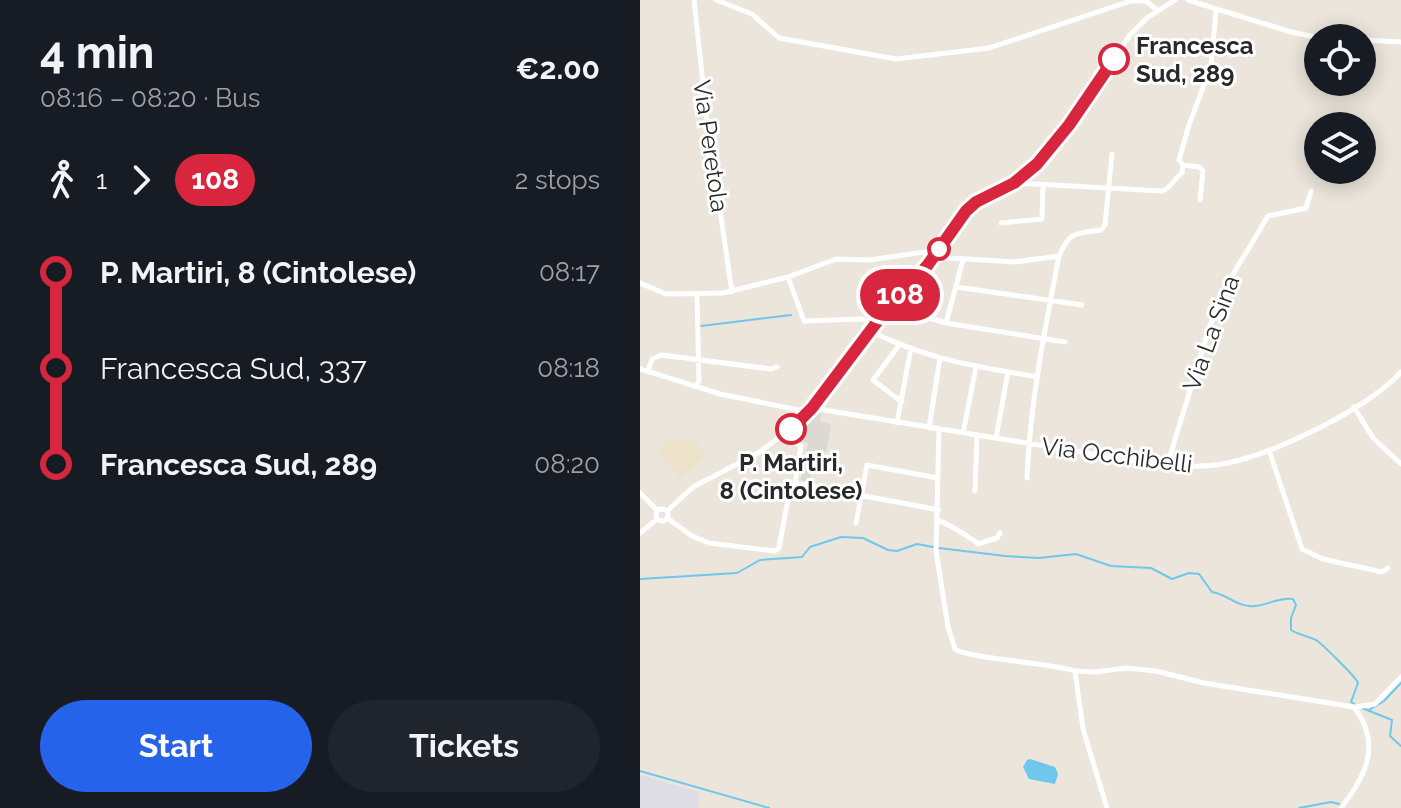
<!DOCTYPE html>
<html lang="en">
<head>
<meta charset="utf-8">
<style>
	body { margin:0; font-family:Raleway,sans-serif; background:#20242c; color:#f1f3f6; height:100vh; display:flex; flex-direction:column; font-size:30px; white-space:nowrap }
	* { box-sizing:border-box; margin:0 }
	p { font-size:26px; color:#9ea1a6 }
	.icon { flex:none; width:44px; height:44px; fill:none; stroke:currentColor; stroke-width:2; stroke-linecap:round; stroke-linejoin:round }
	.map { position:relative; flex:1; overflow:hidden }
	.panel { display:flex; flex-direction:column; background:#171b24; width:640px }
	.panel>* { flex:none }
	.badge { padding:0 16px; border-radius:26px; font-size:28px; line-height:52px }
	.tools { position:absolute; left:664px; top:24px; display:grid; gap:16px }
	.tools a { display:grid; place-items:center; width:72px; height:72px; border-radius:50%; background:#171b24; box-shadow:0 4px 20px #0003; font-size:40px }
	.map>.badge { position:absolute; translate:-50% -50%; box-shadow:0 0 0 4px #fff }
	.legs { display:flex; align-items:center; gap:12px; height:88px; padding:0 40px; font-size:26px }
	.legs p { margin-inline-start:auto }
	.overview { display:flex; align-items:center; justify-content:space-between; height:136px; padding:0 40px }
	h1 { font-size:44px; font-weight:700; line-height:60px }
	.button { display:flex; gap:16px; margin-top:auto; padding:16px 40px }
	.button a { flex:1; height:92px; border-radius:48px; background:#2563eb; color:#fff; font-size:32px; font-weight:700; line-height:92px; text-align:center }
	.button a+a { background:#20242c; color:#f1f3f6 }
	ul { padding:0 40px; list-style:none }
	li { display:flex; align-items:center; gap:28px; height:96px; font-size:30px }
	li i { display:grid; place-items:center; width:12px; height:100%; margin:0 10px; background:currentColor }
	li i::after { content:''; width:20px; height:20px; margin:-10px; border:6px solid; border-radius:50%; background:#171b24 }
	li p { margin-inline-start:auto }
	li:first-child i { background:linear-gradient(#0000 50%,currentColor 0) }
	li:last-child i { background:linear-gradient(currentColor 50%,#0000 0) }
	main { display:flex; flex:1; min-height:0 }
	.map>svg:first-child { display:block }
	.industrial { fill:#dedce4 }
	.education { fill:#ede3cb }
	.plaza { fill:#dcd8d2 }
	.water { fill:#70c7ec }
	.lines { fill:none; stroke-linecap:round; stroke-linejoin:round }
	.stream { stroke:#70c7ec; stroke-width:2 }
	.minor { stroke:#fff; stroke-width:5 }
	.line-1-casing { stroke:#fff; stroke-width:18 }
	.line-1 { stroke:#d7263d; stroke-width:12 }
	.stop-1-dot { fill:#fff; stroke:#d7263d; stroke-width:4 }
	.labels { text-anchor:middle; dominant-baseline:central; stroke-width:6; stroke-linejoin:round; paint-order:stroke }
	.stop-label { font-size:24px; font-weight:bold; fill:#292929; stroke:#fff; text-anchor:start }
	.street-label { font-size:24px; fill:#292929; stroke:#fff }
</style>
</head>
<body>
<main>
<section class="panel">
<div class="overview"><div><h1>4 min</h1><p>08:16 – 08:20 · Bus</p></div><b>€2.00</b></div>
<div class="legs"><svg class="icon" aria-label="walk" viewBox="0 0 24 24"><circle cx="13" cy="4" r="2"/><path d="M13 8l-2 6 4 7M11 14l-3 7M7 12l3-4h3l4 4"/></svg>1<svg class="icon" aria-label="forward" viewBox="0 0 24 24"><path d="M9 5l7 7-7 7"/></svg><b class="badge" style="background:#d7263d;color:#fff">108</b><p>2 stops</p></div>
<ul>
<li><i style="color:#d7263d"></i><b>P. Martiri, 8 (Cintolese)</b><p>08:17</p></li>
<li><i style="color:#d7263d"></i><span>Francesca Sud, 337</span><p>08:18</p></li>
<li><i style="color:#d7263d"></i><b>Francesca Sud, 289</b><p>08:20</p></li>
</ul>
<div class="button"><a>Start</a><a>Tickets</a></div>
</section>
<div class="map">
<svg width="761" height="808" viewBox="0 0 761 808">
	<rect width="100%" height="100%" fill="#ebe5db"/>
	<path class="industrial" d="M0 775 59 792 58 808H0Z"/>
	<path class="education" d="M31 438 56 441 66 457 40 478 17 451Z"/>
	<path class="plaza" d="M175 412 181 413 180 421 191 424 186 452 171 450 167 471 171 472 169 482 161 480 168 443 146 438Z"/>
	<path class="water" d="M390 759 415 767 418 774 415 784 389 779 383 767 387 760Z"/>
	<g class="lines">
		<path class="stream" d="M61 326 151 315
			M299 548 365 556 399 558 436 554 471 566 511 568 532 579 549 573 559 574 572 592C587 594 598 608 615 606 628 605 639 597 653 599L656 605 651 618V630C659 635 668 636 676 640 682 644 716 677 718 683L711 702 716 705
			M0 579 97 573 120 560 162 557 170 547 201 537 223 538 248 550 257 551 277 544 293 547
			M722 708 752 720 750 736 761 746
			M729 710 744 701 761 683
			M0 771 129 808
			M659 808 691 802 699 804"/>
		<path class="minor" d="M54 0 67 121 92 292
			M76 0 112 14 139 38 256 59 349 48 491 1H506L517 10
			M548 0 651 32 681 38
			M722 40 761 42
			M543 165 559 167 563 171 560 200
			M375 183 522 191C531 189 534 178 542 173L543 165 539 160 549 125 571 66 576 10
			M361 223 402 219 403 185
			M294 257 375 262 419 256
			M148 277 164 321 222 319 235 324
			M0 283 26 294 83 293 148 277 196 259 230 260 298 250
			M316 287 442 305
			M249 306 306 323 425 342
			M306 323 323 260
			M230 331C286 359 337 367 398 377
			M260 344 233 380 262 402
			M0 369 80 394 169 412
			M8 371 12 359 21 355 131 369 137 367
			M56 386 59 381 57 296
			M714 407 733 438 761 464
			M172 408 527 466C548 467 568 467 588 463 638 452 727 409 761 372
			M257 423 271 348
			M289 428 300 358
			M299 429 296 551 308 627 315 649C325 658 412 663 435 671L443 729 467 808
			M323 433 336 367
			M142 436 161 446 155 483
			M356 438 368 372
			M629 450 662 549 683 559 742 572 748 568
			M527 466 569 328 586 286 628 216 666 208 671 191
			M387 478C390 403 405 328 419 256 430 231 435 234 461 230L465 225 472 154
			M335 491 337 435
			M0 493 17 510
			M16 515a6 6 0 1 1 12 0a6 6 0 1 1-12 0Z
			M27 511 53 487 118 453 163 420 249 306 287 266 326 211 336 202 374 183 397 164 429 125 490 35 507 18 535 0
			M27 518 52 536 69 543 135 551 139 548 149 494 155 483 299 510
			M297 520C305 522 333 539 338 544L357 538 360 533
			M216 523 227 465 298 478
			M0 533 17 519
			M435 671 455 672 486 668 516 671 564 683 714 707C742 744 726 776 701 808
			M715 707 735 704 761 677"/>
	</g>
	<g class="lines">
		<g class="line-1-casing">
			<path id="line-1" d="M151 429 172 408 249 306 287 266 326 211 336 202 374 183 397 164 429 125 474 59"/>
		</g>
		<use href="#line-1" class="line-1"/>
	</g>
	<g class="stop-1-dot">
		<circle cx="474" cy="59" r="14"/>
		<circle cx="299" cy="249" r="10"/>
		<circle cx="151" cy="429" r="14"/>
	</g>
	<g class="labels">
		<g class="stop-label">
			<text x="496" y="45">Francesca<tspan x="496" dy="28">Sud, 289</tspan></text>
			<text x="151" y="462" text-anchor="middle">P. Martiri,<tspan x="151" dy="28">8 (Cintolese)</tspan></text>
		</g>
		<g class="street-label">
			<text transform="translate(71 146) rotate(82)">Via Peretola</text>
			<text transform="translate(571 333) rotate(-70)">Via La Sina</text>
			<text transform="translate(477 455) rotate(7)">Via Occhibelli</text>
		</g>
	</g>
</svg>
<div class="tools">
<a><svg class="icon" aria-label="locate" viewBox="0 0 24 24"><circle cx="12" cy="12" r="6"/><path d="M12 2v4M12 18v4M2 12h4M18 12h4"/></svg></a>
<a><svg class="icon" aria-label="layers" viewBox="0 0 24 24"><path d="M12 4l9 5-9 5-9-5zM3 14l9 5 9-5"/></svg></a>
</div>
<b class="badge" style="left:260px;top:295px;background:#d7263d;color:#fff">108</b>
</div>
</main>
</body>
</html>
